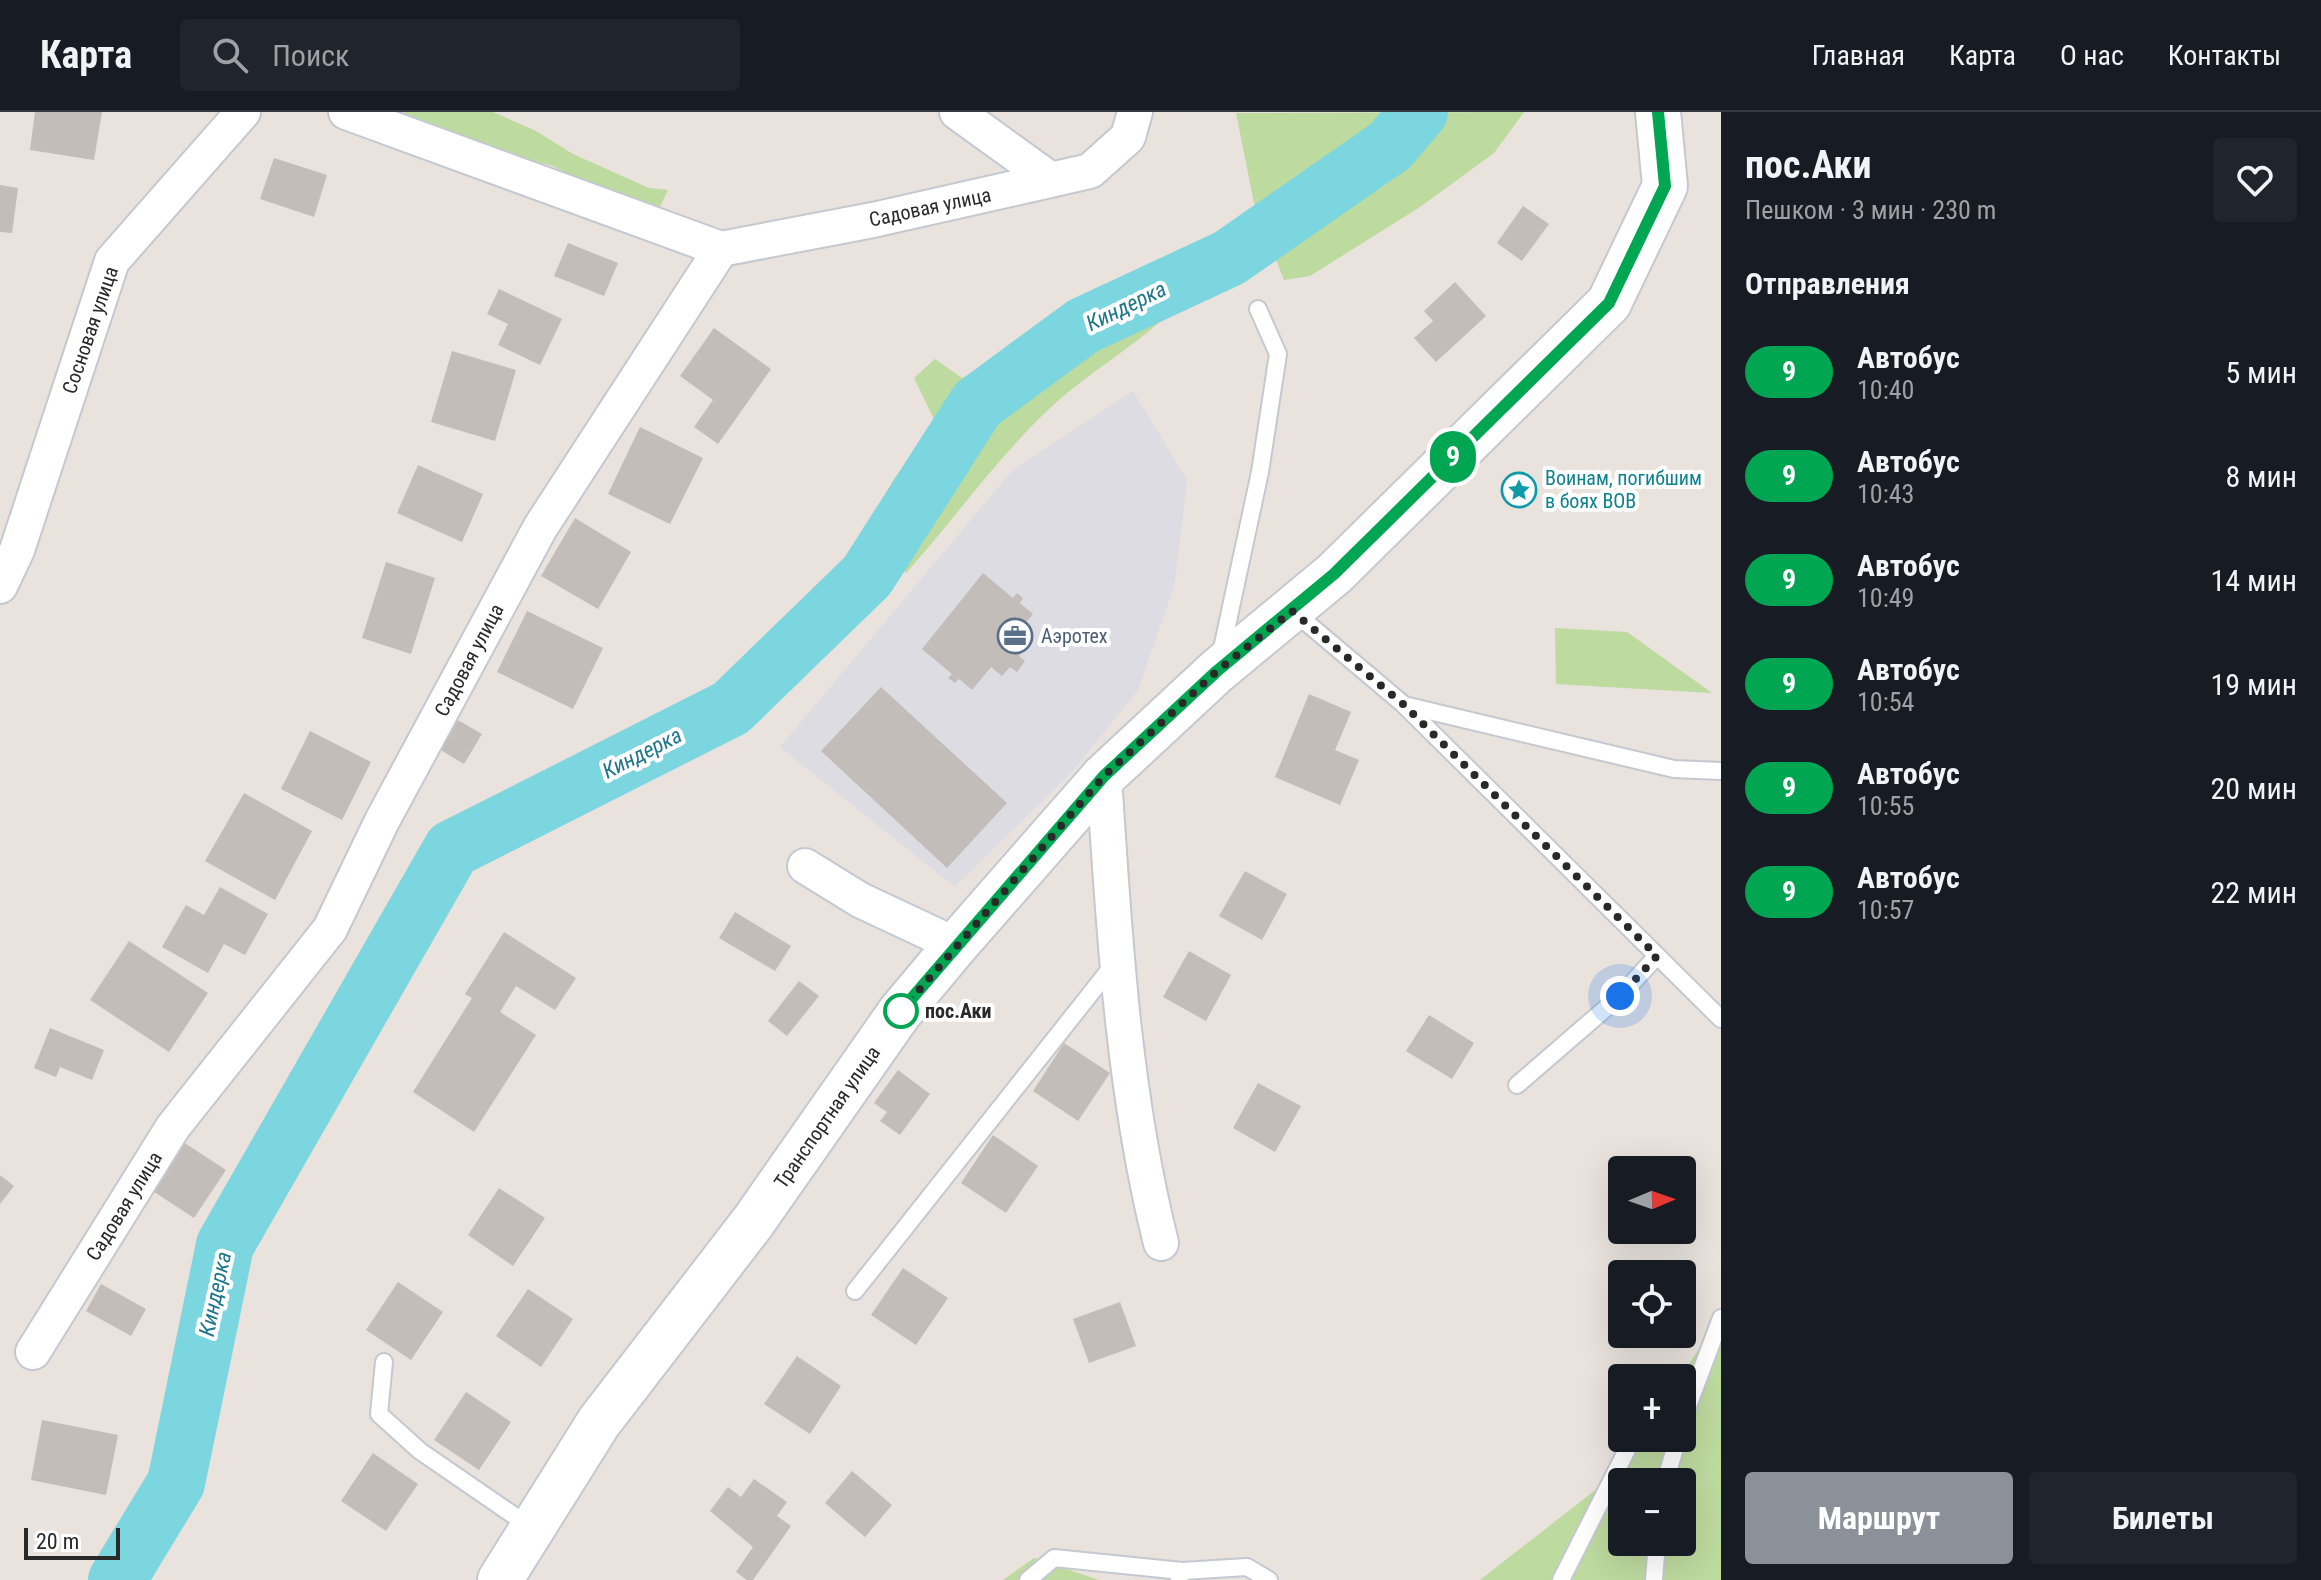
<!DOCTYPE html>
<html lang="ru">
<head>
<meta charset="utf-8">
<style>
	body { margin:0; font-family:"Roboto Condensed",sans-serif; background:#20242c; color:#f1f3f6; height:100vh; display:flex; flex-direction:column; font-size:30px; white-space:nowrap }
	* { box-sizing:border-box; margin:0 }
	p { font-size:26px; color:#9ea1a6 }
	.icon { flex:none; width:44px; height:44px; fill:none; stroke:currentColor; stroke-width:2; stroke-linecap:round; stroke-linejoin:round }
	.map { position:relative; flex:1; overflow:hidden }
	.details { display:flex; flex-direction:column; background:#171b24; width:600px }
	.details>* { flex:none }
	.badge { padding:0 16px; border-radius:26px; font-size:28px; line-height:52px }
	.needle { width:52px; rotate:88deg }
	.tools { position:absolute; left:1608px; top:1044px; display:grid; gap:16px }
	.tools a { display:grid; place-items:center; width:88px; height:88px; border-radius:8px; background:#171b24; box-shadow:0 8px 32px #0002; font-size:40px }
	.scale { position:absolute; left:24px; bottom:20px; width:96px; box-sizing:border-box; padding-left:8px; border:4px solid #292929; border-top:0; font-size:22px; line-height:28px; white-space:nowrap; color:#292929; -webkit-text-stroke:6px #fff; paint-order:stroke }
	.you { position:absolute; width:40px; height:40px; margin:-20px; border:6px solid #fff; border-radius:50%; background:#1a73e8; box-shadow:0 0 0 12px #1a73e833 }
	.map>.badge { position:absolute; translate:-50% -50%; box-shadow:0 0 0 4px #fff }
	h2 { padding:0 24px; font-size:30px; line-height:72px }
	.round { display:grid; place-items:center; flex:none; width:84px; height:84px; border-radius:8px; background:#20242c }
	.headline { display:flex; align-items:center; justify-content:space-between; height:136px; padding:0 24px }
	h1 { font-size:38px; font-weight:700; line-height:60px }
	.cta { display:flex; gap:16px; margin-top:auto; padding:16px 24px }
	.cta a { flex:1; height:92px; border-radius:8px; background:#8c9099; color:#fff; font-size:32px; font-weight:700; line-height:92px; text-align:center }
	.cta a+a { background:#20242c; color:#f1f3f6 }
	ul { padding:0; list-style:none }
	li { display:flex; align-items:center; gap:24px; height:104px; padding:0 24px }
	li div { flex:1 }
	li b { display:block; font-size:30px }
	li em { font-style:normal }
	li .badge { min-width:88px; font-weight:700; text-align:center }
	header { display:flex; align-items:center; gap:48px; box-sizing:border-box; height:112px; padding:0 40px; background:#171b24; border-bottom:2px solid #363941 }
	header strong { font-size:38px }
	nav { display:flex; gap:44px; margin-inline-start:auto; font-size:28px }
	.search { width:560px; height:72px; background:#20242c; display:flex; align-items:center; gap:20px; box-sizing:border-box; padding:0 28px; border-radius:8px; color:#9ea1a6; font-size:30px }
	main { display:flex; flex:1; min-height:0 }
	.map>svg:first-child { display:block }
	.industrial { fill:#dddce3 }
	.green { fill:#bdda9f; fill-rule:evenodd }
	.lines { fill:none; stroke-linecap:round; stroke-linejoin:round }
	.river { stroke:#7cd6df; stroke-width:58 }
	.building { fill:#c2bdb8 }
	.lane-casing { stroke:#c4c9d1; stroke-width:20 }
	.street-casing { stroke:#c4c9d1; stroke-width:38 }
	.secondary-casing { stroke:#c4c9d1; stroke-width:48 }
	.lane { stroke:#fff; stroke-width:16 }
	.street { stroke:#fff; stroke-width:34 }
	.secondary { stroke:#fff; stroke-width:44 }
	.line-casing { stroke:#fff; stroke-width:18 }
	.line { stroke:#00a651; stroke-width:12 }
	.walk { stroke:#292929; stroke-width:8; stroke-dasharray:0 14.4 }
	.stop-dot { fill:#fff; stroke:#00a651; stroke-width:4 }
	.labels { text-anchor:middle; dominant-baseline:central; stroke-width:8; stroke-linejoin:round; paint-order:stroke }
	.street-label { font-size:20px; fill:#292929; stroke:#fff }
	.culture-label { font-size:20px; fill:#0d838f; stroke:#fff; text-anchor:start }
	.service-label { font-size:20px; fill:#4e5e75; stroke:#fff; text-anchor:start }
	.stop-label { font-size:20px; font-weight:bold; fill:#292929; stroke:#fff; text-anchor:start }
	.water-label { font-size:22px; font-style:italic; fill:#1d7689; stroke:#fff }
</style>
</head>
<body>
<header>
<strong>Карта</strong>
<div class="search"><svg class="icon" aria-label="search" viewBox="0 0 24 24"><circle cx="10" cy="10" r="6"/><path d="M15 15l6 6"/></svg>Поиск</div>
<nav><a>Главная</a><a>Карта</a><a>О нас</a><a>Контакты</a></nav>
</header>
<main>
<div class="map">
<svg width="1721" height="1468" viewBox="0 0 1721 1468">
	<rect width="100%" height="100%" fill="#e9e2dd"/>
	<path class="industrial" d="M1133 279 1187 368 1175 471 1138 578 1071 661 955 775 780 635 1013 358Z"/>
	<path class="green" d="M402 0H493L536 19 573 42 649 76 668 78 656 103 612 89 553 54 508 43Z
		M1524 0 1494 41 1420 95 1310 164 1284 168 1254 91 1236 1Z
		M1110 173 1163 177V207C1131 236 1094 258 1061 286 1003 337 958 403 906 461L885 435 892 370 936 311 914 266 935 247 962 266 1003 244Z
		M1555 516 1627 520 1712 581 1556 572Z
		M1721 1202V1468H1480L1621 1358 1641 1326H1682L1680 1266ZM1622 1370H1682V1430H1622Z
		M1034 1446 1099 1468H1003Z"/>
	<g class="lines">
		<path class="river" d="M117 1468 176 1371 225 1133 452 737 731 596 867 464 977 292 1083 214 1229 146 1390 34 1419 0"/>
	</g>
	<path class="building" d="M35 0H102L94 48 30 38Z
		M274 46 327 63 314 105 260 87Z
		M0 73 18 76 12 121 0 120Z
		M1523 94 1549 112 1522 149 1497 131Z
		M568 131 618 151 604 184 554 164Z
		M1455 170 1486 204 1436 250 1414 226 1433 209 1424 199Z
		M499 177 562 207 540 253 498 233 508 212 487 202Z
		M714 216 771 257 718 332 694 315 713 288 680 264Z
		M452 239 516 258 495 329 431 310Z
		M640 315 703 346 670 412 608 382Z
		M418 353 483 382 462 430 397 401Z
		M575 406 631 440 598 497 541 464Z
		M386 450 435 466 411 542 362 526Z
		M983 461 1013 486 1017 481 1023 486 1020 491 1033 502 1014 525 1027 535 1019 544 1025 549 1017 560 1010 555 1002 564 991 555 972 578 959 567 955 571 948 566 952 562 922 537Z
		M527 499 603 536 573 597 497 560Z
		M881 575 1007 691 947 756 821 639Z
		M1309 582 1351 600 1335 638 1359 648 1340 693 1275 665Z
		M456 607 482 622 464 652 439 637Z
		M310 619 371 650 342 708 281 677Z
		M244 681 312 719 275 788 205 749Z
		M1245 759 1287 782 1262 828 1219 804Z
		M220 775 268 802 245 843 224 832 208 861 162 835 186 793 204 803Z
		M735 800 791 834 775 859 719 826Z
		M504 820 576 866 555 898 516 874 500 900 536 923 474 1020 413 980 472 886 465 882Z
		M129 829 208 881 169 940 90 888Z
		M1189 839 1231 863 1206 909 1163 885Z
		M799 869 819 884 787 924 768 909Z
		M1429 903 1474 931 1452 967 1406 939Z
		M50 916 104 938 92 968 60 955 56 965 34 956Z
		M1064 931 1110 961 1078 1009 1033 979Z
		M898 958 930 982 900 1023 880 1009 887 1000 874 991Z
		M1258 971 1301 994 1275 1040 1233 1016Z
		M993 1023 1038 1054 1006 1101 961 1071Z
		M180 1028 226 1058 194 1106 148 1076Z
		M0 1063 14 1074 0 1092Z
		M499 1076 545 1106 513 1154 468 1123Z
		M903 1156 948 1186 916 1233 871 1203Z
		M398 1170 443 1200 411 1248 366 1218Z
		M101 1172 146 1197 131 1224 86 1199Z
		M528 1177 573 1207 541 1255 496 1224Z
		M1120 1190 1136 1234 1089 1251 1073 1207Z
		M797 1244 841 1274 810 1322 764 1292Z
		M466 1280 511 1310 479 1358 434 1328Z
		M42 1308 118 1323 106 1383 31 1368Z
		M373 1341 418 1372 386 1419 341 1389Z
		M852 1359 892 1393 865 1425 825 1391Z
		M754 1367 787 1390 777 1404 791 1414 753 1468H747L736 1460 753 1435 710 1399 728 1375 741 1385Z"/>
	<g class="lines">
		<g class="lane-casing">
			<path id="lane" d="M1294 500 1403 592 1721 907
				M1220 546 1260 360 1278 242 1258 197
				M1404 593 1674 657 1721 659
				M1517 973 1620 884 1657 844
				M855 1179 1114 852
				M384 1250 379 1302 420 1339 532 1416
				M1682 1310 1721 1206
				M1665 1370 1678 1326
				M1028 1468 1054 1446 1182 1459
				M1179 1468 1182 1459 1247 1455 1269 1468
				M1561 1468 1633 1326
				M1654 1468 1657 1430"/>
		</g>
		<g class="street-casing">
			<path id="street" d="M346 0 721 137
				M957 0 1051 68
				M0 474 17 438 112 149 243 0
				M1104 664C1114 820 1123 980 1161 1131
				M805 754 860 788 956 833
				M33 1240 173 1015 330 817 382 709 540 416 721 137 873 108 1090 59 1128 25 1135 0"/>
		</g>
		<g class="secondary-casing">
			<path id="secondary" d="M500 1468 599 1310 753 1110 900 900 956 833 1104 664 1217 559 1334 462 1609 191 1665 74 1658 0"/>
		</g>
		<use href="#lane" class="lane"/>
		<use href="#street" class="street"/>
		<use href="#secondary" class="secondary"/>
	</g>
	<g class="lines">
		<g class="line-casing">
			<path id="line" d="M900 900 1104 664 1217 559 1334 462 1609 191 1665 74 1658 0"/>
		</g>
		<use href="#line" class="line"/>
		<path class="walk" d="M901 899 1104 664 1217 559 1292 499 1403 592 1657 844 1620 884"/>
	</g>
	<defs>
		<g id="sight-ring" transform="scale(1.8)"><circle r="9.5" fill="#fff" stroke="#0f9aa8" stroke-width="1.5"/><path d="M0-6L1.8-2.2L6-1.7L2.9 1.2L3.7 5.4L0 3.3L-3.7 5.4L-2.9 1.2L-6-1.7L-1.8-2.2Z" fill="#0f9aa8"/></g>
		<g id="office-ring" transform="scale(1.8)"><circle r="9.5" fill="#fff" stroke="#5c6f8a" stroke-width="1.5"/><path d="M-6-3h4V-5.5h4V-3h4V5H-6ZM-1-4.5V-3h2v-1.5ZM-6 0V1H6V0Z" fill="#5c6f8a"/></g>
	</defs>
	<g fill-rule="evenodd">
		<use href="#sight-ring" x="1519" y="378"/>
		<use href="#office-ring" x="1015" y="524"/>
	</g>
	<circle class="stop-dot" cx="901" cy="899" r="16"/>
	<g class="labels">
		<g class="street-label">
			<text transform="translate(930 95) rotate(-12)">Садовая улица</text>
			<text transform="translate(90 218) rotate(-71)">Сосновая улица</text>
			<text transform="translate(469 548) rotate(-62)">Садовая улица</text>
			<text transform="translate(827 1005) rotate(-55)">Транспортная улица</text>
			<text transform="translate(124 1094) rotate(-58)">Садовая улица</text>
		</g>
		<g class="culture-label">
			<text x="1545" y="366">Воинам, погибшим<tspan x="1545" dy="23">в боях ВОВ</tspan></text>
		</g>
		<g class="service-label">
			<text x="1041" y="524">Аэротех</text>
		</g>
		<g class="stop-label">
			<text x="925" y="899">пос.Аки</text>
		</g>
		<g class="water-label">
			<text transform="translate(1126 194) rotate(-26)">Киндерка</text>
			<text transform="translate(642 641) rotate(-27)">Киндерка</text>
			<text transform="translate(215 1182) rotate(-78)">Киндерка</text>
		</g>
	</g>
</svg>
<div class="tools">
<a><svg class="needle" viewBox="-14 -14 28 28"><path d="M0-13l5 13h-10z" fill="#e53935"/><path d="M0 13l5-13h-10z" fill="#9ea1a6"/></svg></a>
<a><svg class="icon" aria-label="locate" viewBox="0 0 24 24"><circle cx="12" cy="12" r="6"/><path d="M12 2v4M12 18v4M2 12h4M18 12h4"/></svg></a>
<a>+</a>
<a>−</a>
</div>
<div class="scale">20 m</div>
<div class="you" style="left:1620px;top:884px"></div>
<b class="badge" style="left:1453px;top:345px;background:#00a651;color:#fff">9</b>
</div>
<section class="details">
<div class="headline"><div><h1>пос.Аки</h1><p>Пешком · 3 мин · 230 m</p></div><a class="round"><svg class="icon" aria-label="heart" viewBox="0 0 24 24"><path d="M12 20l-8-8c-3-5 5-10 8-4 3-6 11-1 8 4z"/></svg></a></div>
<h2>Отправления</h2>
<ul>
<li><span class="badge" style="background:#00a651;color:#fff">9</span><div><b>Автобус</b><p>10:40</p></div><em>5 мин</em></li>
<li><span class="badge" style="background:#00a651;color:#fff">9</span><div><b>Автобус</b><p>10:43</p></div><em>8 мин</em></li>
<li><span class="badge" style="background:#00a651;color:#fff">9</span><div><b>Автобус</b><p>10:49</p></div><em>14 мин</em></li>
<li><span class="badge" style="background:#00a651;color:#fff">9</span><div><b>Автобус</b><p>10:54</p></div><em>19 мин</em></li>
<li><span class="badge" style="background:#00a651;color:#fff">9</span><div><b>Автобус</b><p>10:55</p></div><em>20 мин</em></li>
<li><span class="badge" style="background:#00a651;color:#fff">9</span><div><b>Автобус</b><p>10:57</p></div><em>22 мин</em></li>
</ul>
<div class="cta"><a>Маршрут</a><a>Билеты</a></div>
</section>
</main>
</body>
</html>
